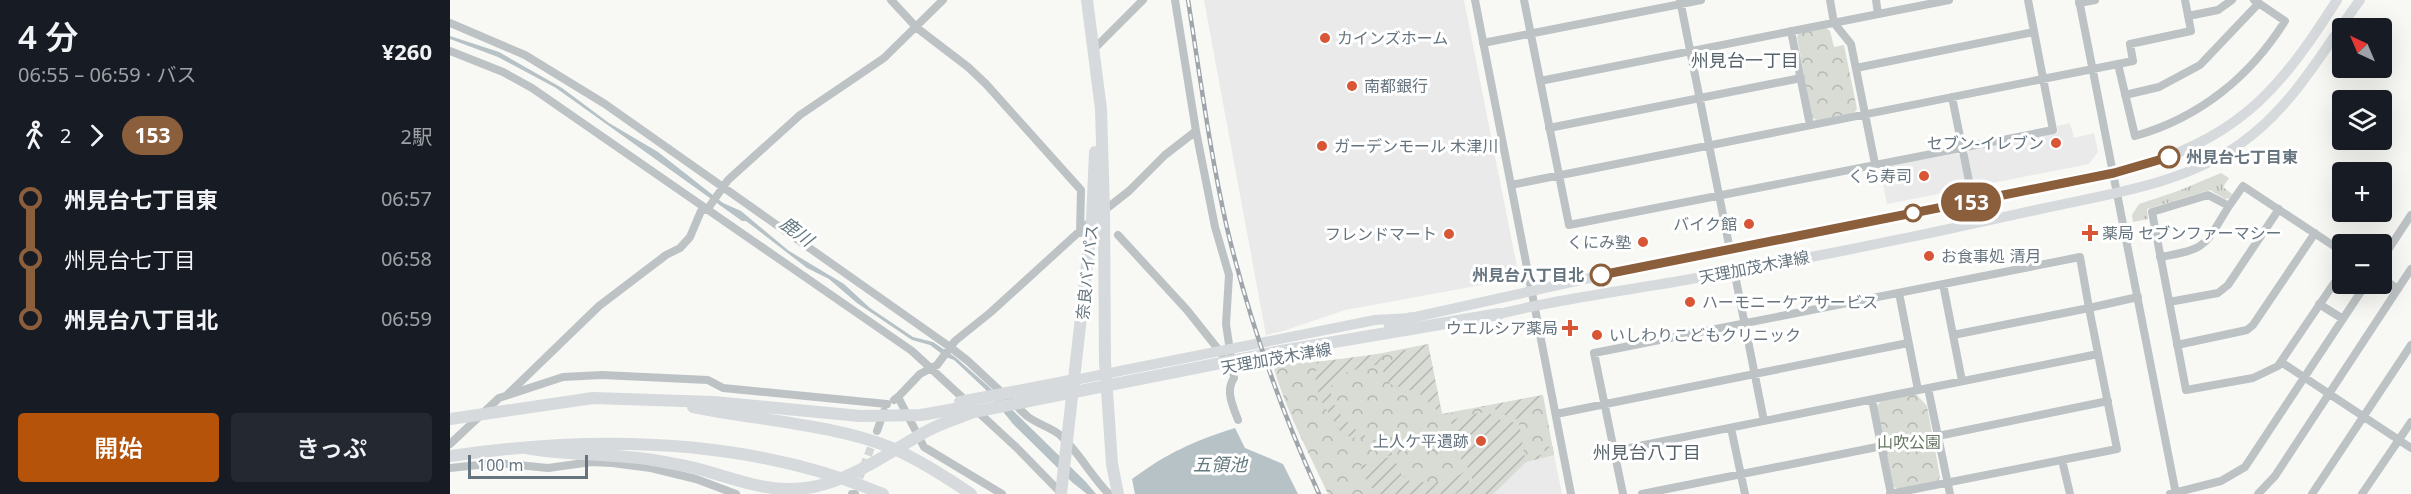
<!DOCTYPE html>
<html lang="ja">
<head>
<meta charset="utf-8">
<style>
	body { margin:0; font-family:"Noto Sans","Noto Sans JP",sans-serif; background:#242831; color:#f1f3f6; height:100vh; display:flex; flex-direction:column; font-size:22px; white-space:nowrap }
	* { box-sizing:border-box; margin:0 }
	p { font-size:20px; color:#9ea1a6 }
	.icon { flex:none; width:33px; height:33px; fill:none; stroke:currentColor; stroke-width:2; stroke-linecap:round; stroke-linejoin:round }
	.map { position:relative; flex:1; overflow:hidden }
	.drawer { display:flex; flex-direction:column; background:#171b24; width:450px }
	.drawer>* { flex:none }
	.badge { padding:0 12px; border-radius:20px; font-size:21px; line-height:39px }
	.needle { width:39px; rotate:316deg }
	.tools { position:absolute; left:1882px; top:18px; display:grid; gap:12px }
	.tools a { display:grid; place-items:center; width:60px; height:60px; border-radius:6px; background:#171b24; box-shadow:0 6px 24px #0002; font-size:30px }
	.scale { position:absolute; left:18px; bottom:15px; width:120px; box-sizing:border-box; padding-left:6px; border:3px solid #65747e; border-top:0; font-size:16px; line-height:21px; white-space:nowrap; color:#65747e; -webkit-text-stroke:4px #fff; paint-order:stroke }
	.map>.badge { position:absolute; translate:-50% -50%; box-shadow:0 0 0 3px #fff }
	.legs { display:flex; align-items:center; gap:9px; height:66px; padding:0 18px; font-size:20px }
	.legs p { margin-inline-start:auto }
	.summary { display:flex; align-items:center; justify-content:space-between; height:102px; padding:0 18px }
	h1 { font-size:33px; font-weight:600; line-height:45px }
	.button { display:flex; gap:12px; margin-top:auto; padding:12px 18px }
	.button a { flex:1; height:69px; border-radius:6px; background:#b45309; color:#fff; font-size:24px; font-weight:600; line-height:69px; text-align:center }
	.button a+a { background:#242831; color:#f1f3f6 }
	ul { padding:0 18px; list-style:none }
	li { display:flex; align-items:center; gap:21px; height:60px; font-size:22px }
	li i { display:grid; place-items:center; width:9px; height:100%; margin:0 8px; background:currentColor }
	li i::after { content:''; width:15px; height:15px; margin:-8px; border:4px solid; border-radius:50%; background:#171b24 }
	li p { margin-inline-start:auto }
	li:first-child i { background:linear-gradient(#0000 50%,currentColor 0) }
	li:last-child i { background:linear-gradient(currentColor 50%,#0000 0) }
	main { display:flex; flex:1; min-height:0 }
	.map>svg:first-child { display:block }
	.built { fill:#e9eae9 }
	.grass { fill:url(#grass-tufts) }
	.forest { fill:url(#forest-crowns) }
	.garden { fill:url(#garden-furrows) }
	.water { fill:#b6c2c6 }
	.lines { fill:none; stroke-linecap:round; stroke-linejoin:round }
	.minor-tunnel { stroke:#d3d7d7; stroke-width:8; stroke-dasharray:8 4; stroke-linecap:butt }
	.minor { stroke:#bdc2c5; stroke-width:8 }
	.major { stroke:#d6dadd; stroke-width:10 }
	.highway { stroke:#d6dadd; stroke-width:12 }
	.rail-casing { stroke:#9fa6ab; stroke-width:4.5 }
	.rail { stroke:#fff; stroke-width:2; stroke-dasharray:7; stroke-linecap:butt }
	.line-1-casing { stroke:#fff; stroke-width:14 }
	.line-1 { stroke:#8b5e3c; stroke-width:9 }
	.poi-dot { fill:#d85535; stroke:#fff; stroke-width:2 }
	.stop-1-dot { fill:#fff; stroke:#8b5e3c; stroke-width:3 }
	.labels { text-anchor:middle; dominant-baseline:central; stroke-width:6; stroke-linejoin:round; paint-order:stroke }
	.poi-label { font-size:16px; fill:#65747e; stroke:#fff; text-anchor:start }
	.stop-label { font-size:16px; font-weight:bold; fill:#65747e; stroke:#fff; text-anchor:start }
	.street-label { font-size:16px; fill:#65747e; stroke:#fff }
	.park-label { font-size:16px; fill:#677763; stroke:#fff }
	.neighbourhood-label { font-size:18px; fill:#56626a; stroke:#fff }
	.water-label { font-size:18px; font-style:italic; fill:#647a80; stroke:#fff }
</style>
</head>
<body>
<main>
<section class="drawer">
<div class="summary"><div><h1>4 分</h1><p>06:55 – 06:59 · バス</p></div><b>¥260</b></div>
<div class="legs"><svg class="icon" aria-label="walk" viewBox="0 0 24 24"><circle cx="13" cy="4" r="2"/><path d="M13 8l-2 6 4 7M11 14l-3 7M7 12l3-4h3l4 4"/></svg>2<svg class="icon" aria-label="forward" viewBox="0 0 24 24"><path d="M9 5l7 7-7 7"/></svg><b class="badge" style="background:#8b5e3c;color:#fff">153</b><p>2駅</p></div>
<ul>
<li><i style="color:#8b5e3c"></i><b>州見台七丁目東</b><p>06:57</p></li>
<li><i style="color:#8b5e3c"></i><span>州見台七丁目</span><p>06:58</p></li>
<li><i style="color:#8b5e3c"></i><b>州見台八丁目北</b><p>06:59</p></li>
</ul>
<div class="button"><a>開始</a><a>きっぷ</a></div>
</section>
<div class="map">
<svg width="1961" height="494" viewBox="0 0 1961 494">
	<defs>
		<pattern id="grass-tufts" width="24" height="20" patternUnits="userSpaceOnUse" patternTransform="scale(1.5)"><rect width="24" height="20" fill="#d8dcd5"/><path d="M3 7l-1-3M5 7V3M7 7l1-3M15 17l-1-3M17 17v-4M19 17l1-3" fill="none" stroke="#b3b7b2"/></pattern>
		<pattern id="forest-crowns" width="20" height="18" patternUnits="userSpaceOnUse" patternTransform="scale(1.5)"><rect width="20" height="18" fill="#d8dcd5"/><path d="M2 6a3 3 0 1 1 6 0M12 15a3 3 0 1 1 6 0" fill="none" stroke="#b3b7b2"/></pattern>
		<pattern id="garden-furrows" width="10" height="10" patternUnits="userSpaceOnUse" patternTransform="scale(1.5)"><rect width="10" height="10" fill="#d8dcd5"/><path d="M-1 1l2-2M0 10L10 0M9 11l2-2" fill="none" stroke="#b3b7b2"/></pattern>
	</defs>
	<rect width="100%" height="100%" fill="#f8f8f5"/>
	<path class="built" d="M754 0H1014L1067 267 1059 280 895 310 833 331 816 335Z
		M1620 123 1624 138 1644 133 1648 152 1639 164 1527 186 1523 184 1517 155 1520 150 1608 133 1607 126Z
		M1506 153 1510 156 1516 185 1514 189 1437 204 1430 168Z
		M1104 455 1112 494H1043L1076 462Z"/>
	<path class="grass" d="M1771 173 1779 178 1773 187 1782 194 1780 198 1775 199 1760 190 1697 209 1698 219 1683 222 1682 215 1689 204 1728 191Z"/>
	<path class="forest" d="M1376 28 1380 31 1384 47 1394 45 1407 109 1404 113 1367 120 1362 118 1347 37 1349 33Z
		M978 344 992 414 1093 395 1104 455 1076 462 1043 494H878C859 453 837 413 824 369L835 364 902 359Z
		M1466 394 1477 406 1490 477 1488 481 1447 489 1443 486 1427 406 1430 402Z"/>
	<path class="garden" d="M978 344 992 414 1093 395C1090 402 1087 406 1082 411 1061 431 1054 407 1035 407 1021 407 1006 413 992 415L969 393 940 384 933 371 948 352Z
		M928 354H933L934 356 926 365C918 365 912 367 904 370 898 372 890 373 887 377 869 395 895 422 909 432 923 442 932 437 943 455L937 456C932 435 905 442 891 433 876 407 861 394 867 362Z
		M1037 412 1052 421 1069 423 1075 458 1095 454 1094 447 1103 446 1104 455 1076 462 1043 494H1013L1023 483 1020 470 1005 451 1007 434 1000 421 1016 415Z
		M943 456 952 476 959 479V482H988L992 485C996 481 1008 477 1014 472L1018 475 1019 484 1006 494H926V490L919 486 910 466Z"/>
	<path class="water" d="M0 36 49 52 112 88 159 123 208 152 273 203 291 211 339 251 394 284 420 308 463 337 483 342 505 357 538 386 636 482 646 494H637L623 483 563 424 535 389 504 360 496 357 480 345 462 340 407 303 379 279 357 268 296 221H292L106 88 48 57 0 39Z
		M785 428 795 448 833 464 848 494H685L682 479C719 452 742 442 785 428Z"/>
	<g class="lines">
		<path class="minor-tunnel" d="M405 489 425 437"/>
		<path class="minor" d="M441 0 467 28 518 67 536 84 631 190 630 233
			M725 0 746 131 765 227 779 275 776 324 784 378C775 391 783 406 788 420
			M1025 0 1121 494
			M1074 0 1119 225 1603 130 1578 0
			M1230 0 1280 250
			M1380 0 1384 23 1401 44 1425 164
			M1426 0 1428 14
			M1629 0 1726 494
			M1629 3 1645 0
			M1738 16 1768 10 1782 0
			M0 23 75 55 155 104 500 347 518 361 577 416C587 424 600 427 610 435 629 452 641 476 659 494
			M1341 31 1360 125
			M1033 43 1251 0
			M644 49 693 0
			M0 51 53 72 82 88 462 351 566 447 612 494
			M1668 64 1685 136C1749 118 1800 77 1835 21L1804 0
			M1406 68 1584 32
			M1090 81 1499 0
			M1675 95 1709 87 1750 65 1809 3
			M1502 97 1523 201
			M1099 128 1351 78
			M1061 185 1683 61 1680 44 1741 31 1735 0
			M668 235 737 310 772 354
			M1893 252 1793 186 1779 206 1758 195 1702 212 1736 390 1803 378 1828 366 1893 270
			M1710 257C1758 249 1754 246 1779 206
			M1932 259 1961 215
			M1284 270 1314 421
			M1932 278 1948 289
			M1493 284 1512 381
			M1449 293 1468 390
			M1719 302 1768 293 1778 285 1829 209
			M1869 304 1893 319
			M1727 345 1797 330 1803 325 1865 233
			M1831 362 1961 448
			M1478 388 1500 494
			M58 394 149 306 216 255 230 248 240 237 251 211 259 207 278 180 350 115 434 58 493 0
			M448 397 470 374 487 365 505 341 541 312 642 220 679 191 715 155 746 131
			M444 400 448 397 474 447 552 494
			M1422 400 1441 494
			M1106 414 1458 343
			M1281 428 1295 494
			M427 431 434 411
			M1488 436 1658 401
			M0 444 49 398 113 377 152 375 258 380 273 388 437 404
			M1164 451 1648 354
			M1612 460 1620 494
			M0 468 47 463 98 468 141 462 162 463 201 468 246 479 286 494
			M402 494H405
			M1173 494 1144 353 1630 257 1639 308 1688 297
			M1192 494 1432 446
			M1440 494 1667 449 1639 308 1503 335
			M1720 494 1771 481 1795 467 1916 284
			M1808 494 1825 476 1961 269
			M1862 494 1961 345
			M1912 494 1961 422"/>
		<path class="major" d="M1041 316C1107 299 1174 291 1241 279 1356 259 1471 236 1586 210 1656 194 1730 186 1790 144 1844 106 1872 51 1910 0
			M625 380 925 320 961 318 1162 273 1695 165C1795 132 1832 86 1887 0"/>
		<path class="highway" d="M637 0 651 109 654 210 655 362 662 464 668 494
			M940 326 961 318
			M510 402 625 380
			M243 407C306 420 382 424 442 448 470 460 496 477 521 494
			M0 419 143 398 264 402 410 416 471 415 522 406
			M76 448C118 456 160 453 203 460 221 463 239 466 256 471 292 482 325 494 363 487 404 479 441 451 477 431 492 423 508 418 524 412L831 351 1049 314
			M0 456C144 435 297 437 433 494
			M611 494 642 220 645 152"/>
		<g class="rail-casing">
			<path id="rail" d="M738 0C750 76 760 153 777 228 799 320 830 408 869 494"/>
		</g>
		<use href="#rail" class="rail"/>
	</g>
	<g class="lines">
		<g class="line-1-casing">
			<path id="line-1" d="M1151 275 1664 173 1719 157"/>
		</g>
		<use href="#line-1" class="line-1"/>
	</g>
	<g class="poi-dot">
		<circle cx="875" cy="38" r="6"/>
		<circle cx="902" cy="86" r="6"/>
		<circle cx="1606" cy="143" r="6"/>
		<circle cx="872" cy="146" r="6"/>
		<circle cx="1474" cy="176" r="6"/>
		<circle cx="1299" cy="224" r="6"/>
		<path d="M1637 224h6v6h6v6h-6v6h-6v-6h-6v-6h6z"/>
		<circle cx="999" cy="234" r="6"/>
		<circle cx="1193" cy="242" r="6"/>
		<circle cx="1479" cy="256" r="6"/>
		<circle cx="1240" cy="302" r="6"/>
		<path d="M1117 319h6v6h6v6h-6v6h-6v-6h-6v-6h6z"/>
		<circle cx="1147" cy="335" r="6"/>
		<circle cx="1031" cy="441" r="6"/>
	</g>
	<g class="stop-1-dot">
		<circle cx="1719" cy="157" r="10"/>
		<circle cx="1463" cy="213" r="8"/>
		<circle cx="1151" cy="275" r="10"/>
	</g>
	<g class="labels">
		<g class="poi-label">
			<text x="887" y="38">カインズホーム</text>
			<text x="914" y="86">南都銀行</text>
			<text x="1594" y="143" text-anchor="end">セブン-イレブン</text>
			<text x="884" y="146">ガーデンモール 木津川</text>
			<text x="1462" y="176" text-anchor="end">くら寿司</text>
			<text x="1287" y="224" text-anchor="end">バイク館</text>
			<text x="1652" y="233">薬局 セブンファーマシー</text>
			<text x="987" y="234" text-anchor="end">フレンドマート</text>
			<text x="1181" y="242" text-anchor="end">くにみ塾</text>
			<text x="1491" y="256">お食事処 清月</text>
			<text x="1252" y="302">ハーモニーケアサービス</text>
			<text x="1108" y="328" text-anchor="end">ウエルシア薬局</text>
			<text x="1159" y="335">いしわりこどもクリニック</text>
			<text x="1019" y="441" text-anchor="end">上人ケ平遺跡</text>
		</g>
		<g class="stop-label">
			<text x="1736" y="157">州見台七丁目東</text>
			<text x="1134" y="275" text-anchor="end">州見台八丁目北</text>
		</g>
		<g class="street-label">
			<text transform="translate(1304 267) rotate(-11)">天理加茂木津線</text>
			<text transform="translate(637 272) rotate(-84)">奈良バイパス</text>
			<text transform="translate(826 358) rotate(-10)">天理加茂木津線</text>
		</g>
		<g class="park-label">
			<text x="1459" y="442">山吹公園</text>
		</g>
		<g class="neighbourhood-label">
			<text x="1295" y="60">州見台一丁目</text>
			<text x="1197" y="452">州見台八丁目</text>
		</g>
		<g class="water-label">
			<text transform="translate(347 231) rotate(37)">鹿川</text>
			<text x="770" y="464">五領池</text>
		</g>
	</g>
</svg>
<div class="tools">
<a><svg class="needle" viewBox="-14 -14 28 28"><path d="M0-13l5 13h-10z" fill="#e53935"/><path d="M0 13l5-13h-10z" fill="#9ea1a6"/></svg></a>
<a><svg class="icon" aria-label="layers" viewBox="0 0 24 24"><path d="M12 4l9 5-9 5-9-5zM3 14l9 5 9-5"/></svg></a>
<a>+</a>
<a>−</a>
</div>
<div class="scale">100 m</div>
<b class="badge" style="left:1521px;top:202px;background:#8b5e3c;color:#fff">153</b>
</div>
</main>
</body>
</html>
